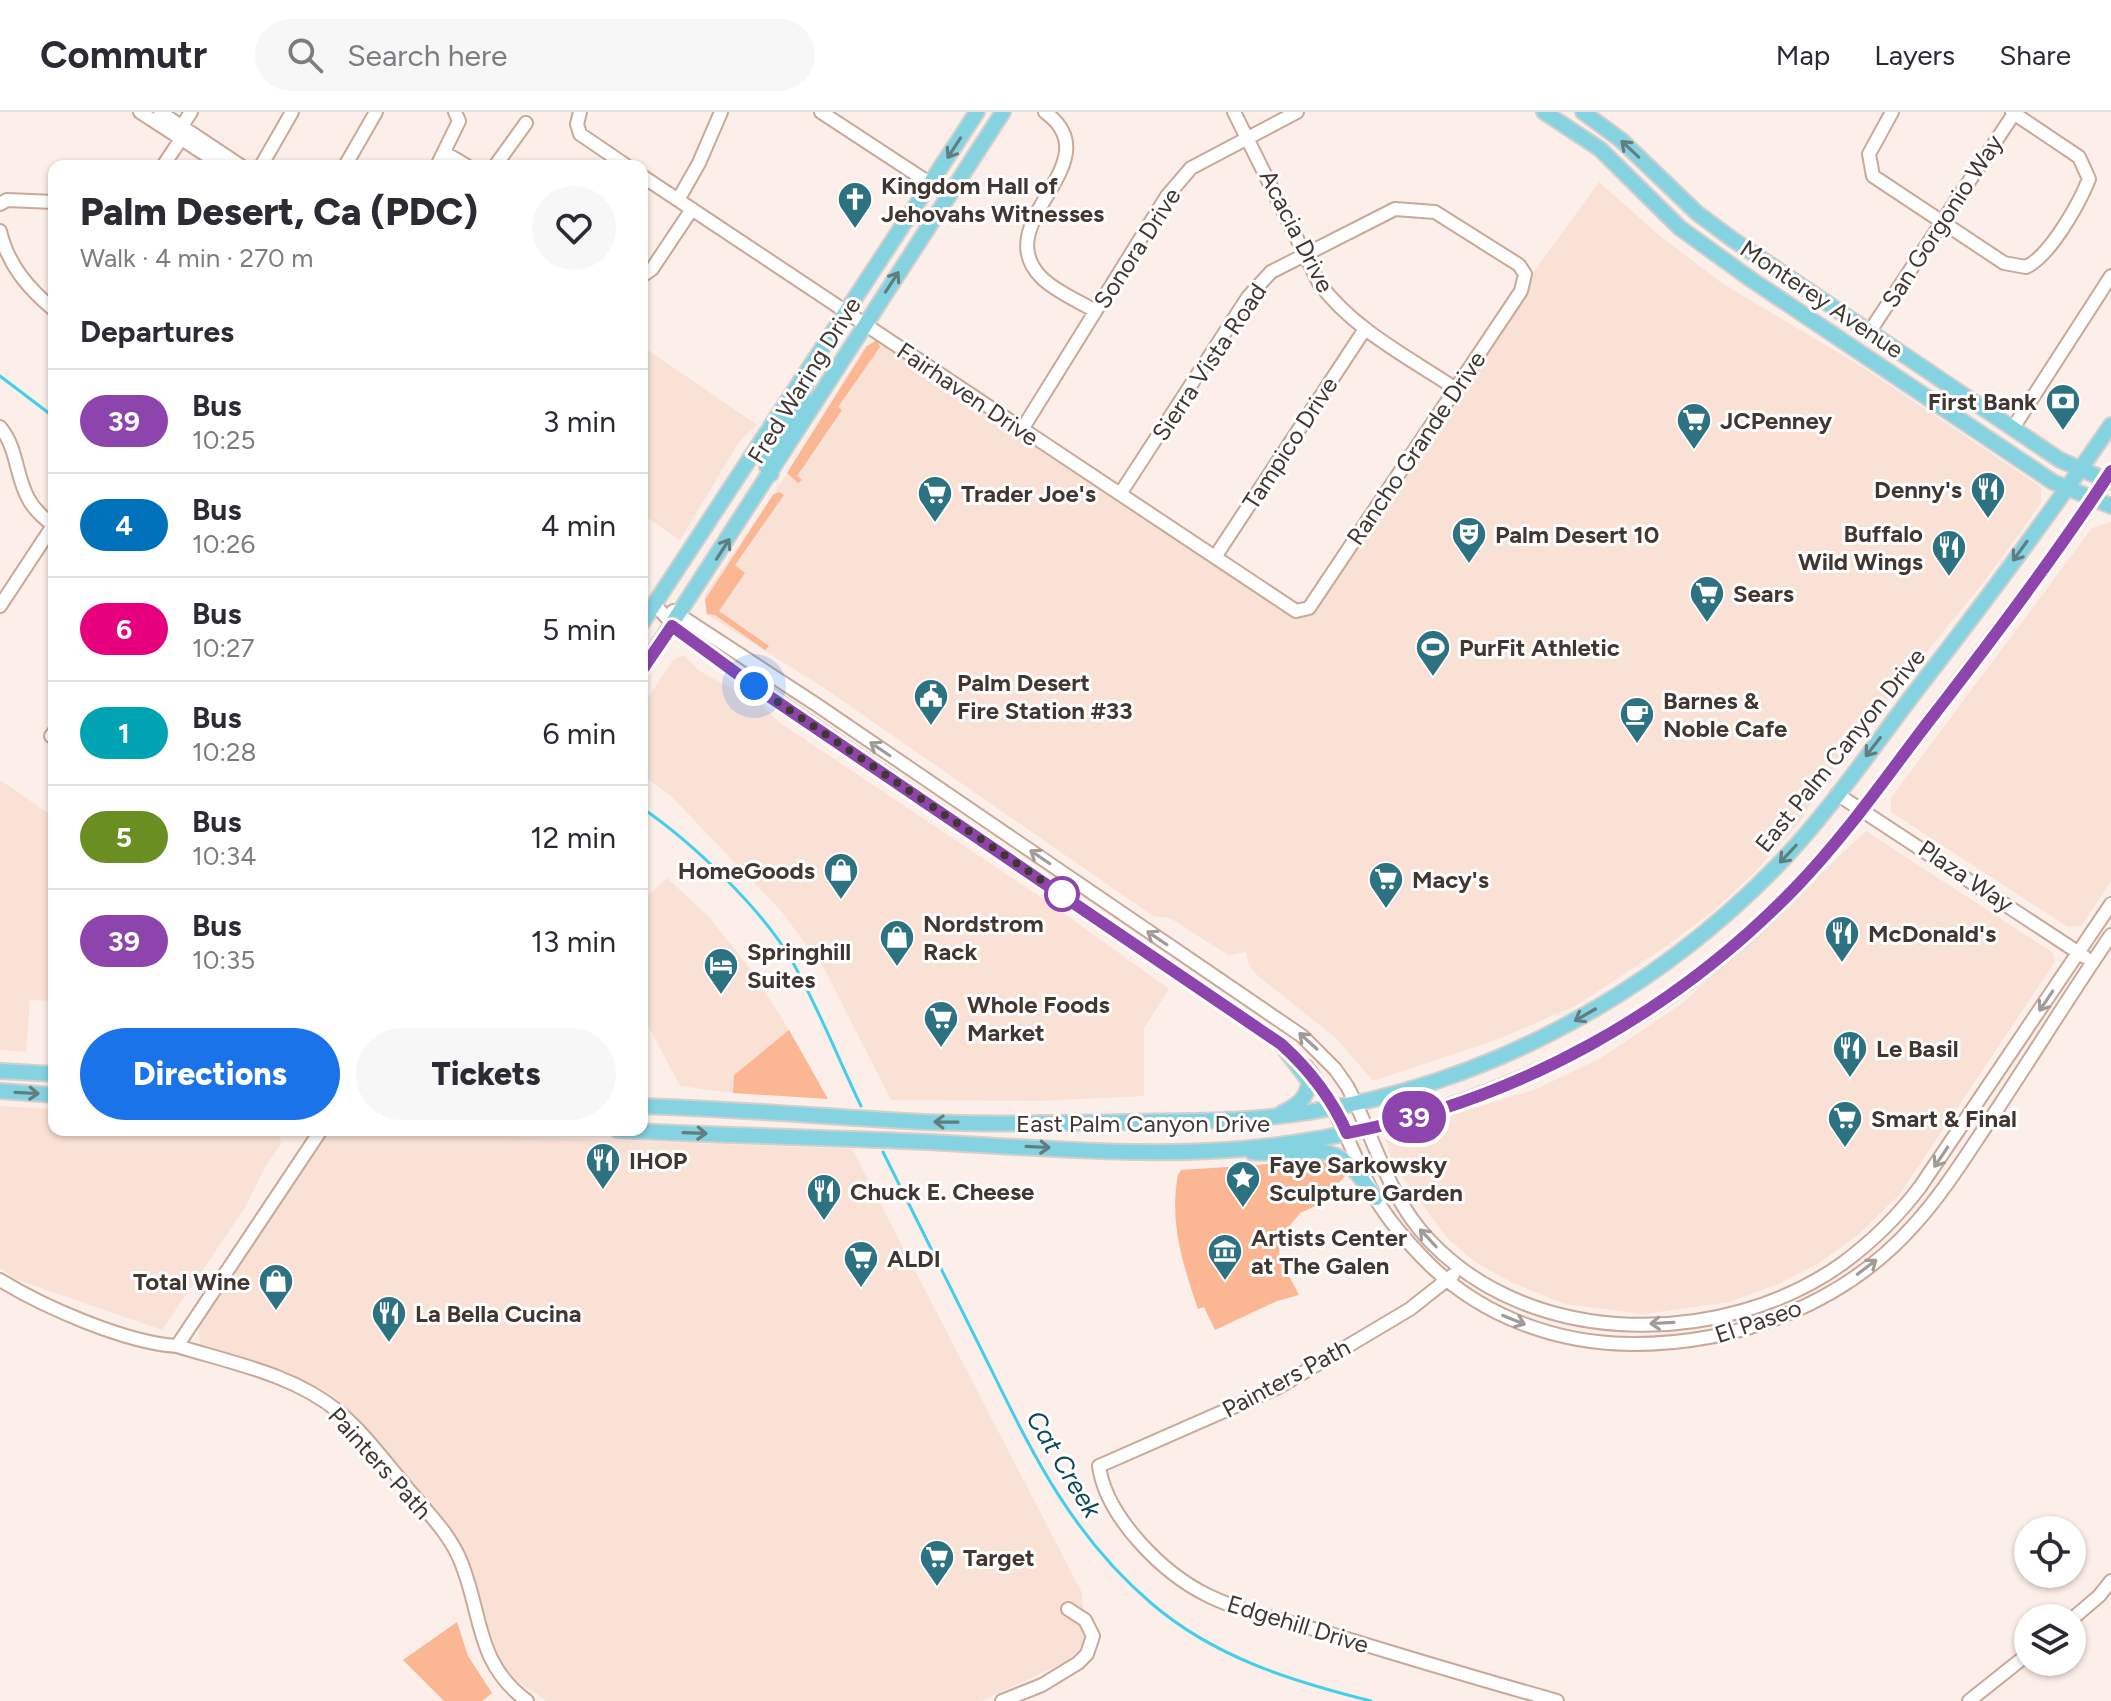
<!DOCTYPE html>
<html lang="en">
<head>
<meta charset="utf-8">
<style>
	body { margin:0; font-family:Figtree,sans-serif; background:#f7f7f7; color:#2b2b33; height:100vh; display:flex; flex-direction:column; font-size:30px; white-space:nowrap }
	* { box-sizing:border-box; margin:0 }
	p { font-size:26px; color:#7c7c81 }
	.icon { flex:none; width:44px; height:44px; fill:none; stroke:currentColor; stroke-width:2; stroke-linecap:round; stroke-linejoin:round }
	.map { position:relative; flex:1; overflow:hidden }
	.drawer { position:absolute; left:48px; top:48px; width:600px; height:976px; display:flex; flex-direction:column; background:#fff; border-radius:16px; box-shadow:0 2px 6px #0004 }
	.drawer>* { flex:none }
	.badge { padding:0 16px; border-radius:26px; font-size:28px; line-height:52px }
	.controls { position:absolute; left:2014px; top:1404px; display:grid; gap:16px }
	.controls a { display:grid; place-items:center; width:72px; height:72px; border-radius:50%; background:#fff; box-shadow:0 2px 6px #0004; font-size:40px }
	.you { position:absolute; width:40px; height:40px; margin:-20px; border:6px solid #fff; border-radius:50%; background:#1a73e8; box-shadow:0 0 0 12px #1a73e833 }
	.map>.badge { position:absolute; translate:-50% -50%; box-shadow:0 0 0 4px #fff }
	h2 { padding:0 32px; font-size:30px; line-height:72px }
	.round { display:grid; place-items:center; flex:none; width:84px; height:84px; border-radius:42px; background:#f7f7f7 }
	.head { display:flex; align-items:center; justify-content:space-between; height:136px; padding:0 32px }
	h1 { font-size:38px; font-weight:800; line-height:60px }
	.button { display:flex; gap:16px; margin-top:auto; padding:16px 32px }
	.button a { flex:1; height:92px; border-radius:48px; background:#1a73e8; color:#fff; font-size:32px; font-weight:800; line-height:92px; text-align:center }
	.button a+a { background:#f7f7f7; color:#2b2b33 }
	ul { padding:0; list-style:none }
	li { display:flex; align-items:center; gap:24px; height:104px; padding:0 32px; border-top:2px solid #e1e1e2 }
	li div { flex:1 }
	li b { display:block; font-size:30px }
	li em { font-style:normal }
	li .badge { min-width:88px; font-weight:700; text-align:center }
	header { display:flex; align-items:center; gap:48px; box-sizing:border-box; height:112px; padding:0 40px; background:#fff; border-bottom:2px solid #e1e1e2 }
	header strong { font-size:38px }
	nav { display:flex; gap:44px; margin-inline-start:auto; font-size:28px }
	.search { width:560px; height:72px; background:#f7f7f7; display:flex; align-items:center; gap:20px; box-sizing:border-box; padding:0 28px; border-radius:44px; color:#7c7c81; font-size:30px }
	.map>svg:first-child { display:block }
	.built { fill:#f9e1d5 }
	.green { fill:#fbb693 }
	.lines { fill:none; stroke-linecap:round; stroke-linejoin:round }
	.stream { stroke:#43cfea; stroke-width:3 }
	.minor-casing { stroke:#c8a99a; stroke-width:16 }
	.major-casing { stroke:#d2cfcd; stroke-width:18 }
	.minor { stroke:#fff; stroke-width:12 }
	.major { stroke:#85d3e1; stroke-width:14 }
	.oneway { stroke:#607d80 }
	.oneway2 { stroke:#a09a98 }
	.line-casing { stroke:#fff; stroke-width:18 }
	.line { stroke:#8e44ad; stroke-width:12 }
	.walk { stroke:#423630; stroke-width:8; stroke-dasharray:0 14.4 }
	.stop-dot { fill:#fff; stroke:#8e44ad; stroke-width:4 }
	.labels { text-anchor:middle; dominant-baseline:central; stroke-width:6; stroke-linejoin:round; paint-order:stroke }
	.poi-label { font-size:24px; font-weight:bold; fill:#423630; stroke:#fff; text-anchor:start }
	.street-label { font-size:24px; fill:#423630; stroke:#fff }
	.water-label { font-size:26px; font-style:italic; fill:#0c4955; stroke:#fff }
</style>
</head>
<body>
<header>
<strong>Commutr</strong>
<div class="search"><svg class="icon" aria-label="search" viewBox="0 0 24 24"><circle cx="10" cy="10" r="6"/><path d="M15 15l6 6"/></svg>Search here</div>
<nav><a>Map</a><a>Layers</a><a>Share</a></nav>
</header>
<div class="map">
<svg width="2111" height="1589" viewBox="0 0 2111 1589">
	<rect width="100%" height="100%" fill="#fceee8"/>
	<path class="built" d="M1599 70 1660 124 1723 172 1864 256 2041 375V391L1987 466 1836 651 1799 711 1754 761 1712 800 1665 835 1577 893 1496 928 1373 969 1336 926 1257 863 1249 853 1246 840 1228 843 1170 806 1153 804 824 576 706 502 705 483 787 362 865 234 884 229 1302 502 1528 168Z
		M642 234 757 313 739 330 680 428 642 402Z
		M2111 410V769L2081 814 2068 815 1891 700V686L2092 416Z
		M684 543 698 558 760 592 780 611 1048 790 1169 877 1144 916V984L1038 989 891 988 824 856 781 799 671 684 642 663V595L673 548Z
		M0 668 54 705V889L30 888 26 940 0 938Z
		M1866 719 2053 841 2055 850 1899 1083 1859 1122 1819 1151 1776 1173 1729 1190 1644 1202 1565 1192 1513 1171 1475 1150 1448 1127 1392 1051 1386 1027 1395 1021 1536 977 1601 946 1684 890Z
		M667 766 709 805 751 858 789 918 734 963 733 981 680 974 642 902V789Z
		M0 994 54 997V1018H273L279 1020 281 1032 265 1055 244 1097 162 1218 15 1167 0 1156Z
		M331 1018 852 1037 1082 1481 1085 1532 1065 1550 981 1589H547L516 1568 492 1537 474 1461 457 1427 333 1283 288 1261 201 1240 198 1214Z"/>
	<path class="green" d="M877 228 880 235 838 295 842 298 797 364 802 368 798 371 787 361 867 234Z
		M779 380 784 383 735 453 745 461 719 499 769 534 765 538 715 503 707 502 705 488 773 383Z
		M789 918 828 987 733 981 734 963Z
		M1316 1045 1346 1063 1318 1093 1300 1101 1280 1126 1279 1145 1299 1183 1277 1189 1215 1218 1204 1195 1198 1197C1183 1153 1169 1110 1178 1063L1181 1058 1259 1053Z
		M457 1510 468 1544 492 1581 482 1589H444L403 1548Z"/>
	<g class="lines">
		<path class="stream" d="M0 264 54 305
			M642 696C692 730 762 797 792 849 818 895 838 946 861 994
			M883 1040C916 1107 950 1174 983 1241 1030 1336 1068 1420 1151 1491 1215 1546 1292 1569 1371 1589"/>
		<g class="minor-casing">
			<path id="minor" d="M140 0 223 54
				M160 0 241 54
				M580 0 577 12 580 22 627 54
				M821 0 949 84
				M1045 0C1115 51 985 110 1042 166 1056 180 1079 189 1095 199
				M1234 0 1319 171C1354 218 1408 245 1456 277
				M1892 0 1869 42 1873 64 2004 151 2026 155C2050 144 2079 92 2089 67L2079 45 2012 0
				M178 20 191 0
				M445 41 467 54
				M163 54 185 21
				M261 54 292 0
				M345 54 376 0
				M437 54 459 9 455 0
				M495 54 526 11
				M642 64 1296 499 1309 496 1521 179 1525 162 1519 153 1435 100 1395 97 1271 160 1248 185 1120 382
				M678 88 699 51 721 0
				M0 92 7 88 54 90
				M0 119C8 153 28 176 54 198
				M642 164 652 157 692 97
				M1870 219 2015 0
				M0 315C18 337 15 362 28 386 34 398 44 406 54 414
				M2013 316 2111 164
				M1021 319 1167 84 1191 56 1297 0
				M1215 445 1365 217
				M655 493 684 524 1286 936
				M0 494 54 412
				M673 499 817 593 1302 924 1335 957 1347 974C1375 1026 1387 1084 1429 1128 1532 1238 1725 1236 1843 1151 1873 1129 1898 1104 1920 1075L2111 792
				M51 624 54 620
				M1837 682 2085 845
				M1306 954C1339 994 1351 1042 1376 1087 1390 1111 1410 1133 1429 1152 1483 1205 1558 1232 1633 1232 1737 1232 1843 1193 1914 1113 1944 1080 1967 1042 1992 1005 2032 945 2070 883 2111 823
				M1453 1163 1410 1197 1279 1275 1099 1354C1106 1405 1163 1462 1209 1484 1244 1501 1287 1509 1324 1520 1402 1544 1479 1567 1557 1589
				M0 1168C44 1195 126 1231 177 1234 232 1251 293 1262 339 1300 365 1322 386 1351 408 1377 427 1400 450 1422 461 1450 483 1504 475 1550 527 1589
				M177 1234 321 1018
				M2072 1507 2099 1484 2111 1469
				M1002 1589 1042 1573 1078 1551 1087 1542 1093 1524 1085 1508 1068 1497
				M1969 1589 2028 1542"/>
		</g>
		<g class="major-casing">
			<path id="major" d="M1544 0 1600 37 1680 116 1749 166 2053 370 2111 394
				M1583 0 1621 28 1697 101 1732 127 2060 348 2111 370
				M771 362 767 355V346L802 286 807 266
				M642 511 977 0
				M642 558 1003 0
				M1281 932 1309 969C1308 986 1297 994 1282 1001
				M0 959 54 962
				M0 979 54 983
				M642 994C736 997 830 1005 925 1010 992 1013 1060 1011 1128 1010 1178 1009 1228 1010 1278 1004 1466 983 1643 891 1775 756 1826 704 1868 642 1912 584 1981 495 2048 405 2111 313
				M617 1018C720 1024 825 1025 928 1030 1048 1036 1174 1049 1293 1031 1485 1003 1666 914 1799 772 1850 718 1893 656 1938 597 1997 520 2058 441 2111 359
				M1252 1040C1283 1045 1323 1028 1348 1052 1359 1061 1367 1075 1376 1086"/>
		</g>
		<use href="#minor" class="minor"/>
		<use href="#major" class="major"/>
	</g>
	<defs><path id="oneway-shaft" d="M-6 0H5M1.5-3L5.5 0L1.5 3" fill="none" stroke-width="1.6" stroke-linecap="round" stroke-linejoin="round" transform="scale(2)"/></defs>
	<g class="oneway">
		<use href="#oneway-shaft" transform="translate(954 36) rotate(123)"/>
		<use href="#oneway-shaft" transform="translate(1630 37) rotate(-137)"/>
		<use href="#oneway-shaft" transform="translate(892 170) rotate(-57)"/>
		<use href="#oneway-shaft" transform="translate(723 437) rotate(-57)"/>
		<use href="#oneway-shaft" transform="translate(2020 439) rotate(126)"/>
		<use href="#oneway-shaft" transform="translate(1873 635) rotate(128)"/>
		<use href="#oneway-shaft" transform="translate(1788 742) rotate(133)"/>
		<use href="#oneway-shaft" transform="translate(1585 903) rotate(150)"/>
		<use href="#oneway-shaft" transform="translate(27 981) rotate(3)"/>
		<use href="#oneway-shaft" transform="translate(946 1010) rotate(-179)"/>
		<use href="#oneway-shaft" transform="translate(695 1021) rotate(2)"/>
		<use href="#oneway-shaft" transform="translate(1038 1035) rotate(3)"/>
	</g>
	<g class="oneway2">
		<use href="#oneway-shaft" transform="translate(880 637) rotate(-146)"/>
		<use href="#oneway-shaft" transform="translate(1040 745) rotate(-146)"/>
		<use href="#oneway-shaft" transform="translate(1157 826) rotate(-146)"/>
		<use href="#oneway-shaft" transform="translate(2046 889) rotate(124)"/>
		<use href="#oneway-shaft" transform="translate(1308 929) rotate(-138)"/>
		<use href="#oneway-shaft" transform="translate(1941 1045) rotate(124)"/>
		<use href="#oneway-shaft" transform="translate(1428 1126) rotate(-133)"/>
		<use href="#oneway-shaft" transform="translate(1867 1155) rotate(-37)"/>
		<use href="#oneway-shaft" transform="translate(1514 1208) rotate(22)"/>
		<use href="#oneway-shaft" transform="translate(1662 1211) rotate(177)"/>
	</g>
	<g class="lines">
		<g class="line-casing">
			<path id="line" d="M642 558 672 514 754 574 1281 932C1310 958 1331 985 1347 1021 1518 988 1676 900 1797 774 1846 723 1886 665 1929 609 1992 528 2055 445 2111 359"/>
		</g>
		<use href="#line" class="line"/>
		<path class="walk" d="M754 574 1062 782"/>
	</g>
	<defs>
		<g id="church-pin" transform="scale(1.8)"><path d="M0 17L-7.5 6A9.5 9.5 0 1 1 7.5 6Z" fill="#2d7281" stroke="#fff"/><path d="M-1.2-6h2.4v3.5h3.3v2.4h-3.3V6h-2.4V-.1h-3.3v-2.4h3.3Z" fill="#fff"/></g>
		<g id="bank-pin" transform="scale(1.8)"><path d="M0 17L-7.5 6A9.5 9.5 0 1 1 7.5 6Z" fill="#2d7281" stroke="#fff"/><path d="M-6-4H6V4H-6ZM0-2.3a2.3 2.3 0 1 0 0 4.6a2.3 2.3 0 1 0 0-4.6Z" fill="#fff"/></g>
		<g id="supermarket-pin" transform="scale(1.8)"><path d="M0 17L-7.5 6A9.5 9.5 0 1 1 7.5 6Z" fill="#2d7281" stroke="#fff"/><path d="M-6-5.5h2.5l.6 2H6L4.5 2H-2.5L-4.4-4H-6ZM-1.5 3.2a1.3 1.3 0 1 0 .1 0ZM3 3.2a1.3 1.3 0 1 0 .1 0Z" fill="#fff"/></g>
		<g id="restaurant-pin" transform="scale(1.8)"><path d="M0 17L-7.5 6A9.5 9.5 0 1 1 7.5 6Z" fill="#2d7281" stroke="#fff"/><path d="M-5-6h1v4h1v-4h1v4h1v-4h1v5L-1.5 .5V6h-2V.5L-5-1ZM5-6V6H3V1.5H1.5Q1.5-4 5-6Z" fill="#fff"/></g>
		<g id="theatre-pin" transform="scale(1.8)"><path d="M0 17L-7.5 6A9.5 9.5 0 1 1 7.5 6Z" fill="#2d7281" stroke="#fff"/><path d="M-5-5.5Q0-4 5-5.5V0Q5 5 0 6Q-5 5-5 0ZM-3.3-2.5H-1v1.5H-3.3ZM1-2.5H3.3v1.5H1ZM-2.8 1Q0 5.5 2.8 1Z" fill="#fff"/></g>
		<g id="stadium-pin" transform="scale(1.8)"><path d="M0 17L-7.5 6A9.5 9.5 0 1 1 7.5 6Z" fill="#2d7281" stroke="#fff"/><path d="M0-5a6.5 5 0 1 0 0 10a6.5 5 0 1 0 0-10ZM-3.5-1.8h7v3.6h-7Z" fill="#fff"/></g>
		<g id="civic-pin" transform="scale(1.8)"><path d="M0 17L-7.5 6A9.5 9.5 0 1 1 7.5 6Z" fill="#2d7281" stroke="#fff"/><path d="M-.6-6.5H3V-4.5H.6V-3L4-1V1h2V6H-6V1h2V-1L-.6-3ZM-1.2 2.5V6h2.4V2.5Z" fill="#fff"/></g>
		<g id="cafe-pin" transform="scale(1.8)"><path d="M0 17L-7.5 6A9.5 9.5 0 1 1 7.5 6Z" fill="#2d7281" stroke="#fff"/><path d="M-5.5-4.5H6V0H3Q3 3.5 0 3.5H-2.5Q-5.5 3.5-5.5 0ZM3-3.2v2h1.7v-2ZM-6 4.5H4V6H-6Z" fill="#fff"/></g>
		<g id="shop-pin" transform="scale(1.8)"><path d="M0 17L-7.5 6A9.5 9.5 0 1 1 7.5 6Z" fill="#2d7281" stroke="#fff"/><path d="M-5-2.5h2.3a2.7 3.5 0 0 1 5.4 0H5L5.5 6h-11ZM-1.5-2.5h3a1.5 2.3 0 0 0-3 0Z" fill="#fff"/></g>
		<g id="hotel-pin" transform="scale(1.8)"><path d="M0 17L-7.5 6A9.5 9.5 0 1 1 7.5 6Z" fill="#2d7281" stroke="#fff"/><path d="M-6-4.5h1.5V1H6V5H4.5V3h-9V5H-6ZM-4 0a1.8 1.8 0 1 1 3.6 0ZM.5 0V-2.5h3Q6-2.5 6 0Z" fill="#fff"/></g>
		<g id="sight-pin" transform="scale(1.8)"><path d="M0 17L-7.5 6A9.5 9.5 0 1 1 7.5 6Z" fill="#2d7281" stroke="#fff"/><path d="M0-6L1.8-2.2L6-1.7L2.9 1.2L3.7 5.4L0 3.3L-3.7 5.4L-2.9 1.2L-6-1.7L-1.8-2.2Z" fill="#fff"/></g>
		<g id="museum-pin" transform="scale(1.8)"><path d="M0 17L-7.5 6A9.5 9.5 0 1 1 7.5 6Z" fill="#2d7281" stroke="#fff"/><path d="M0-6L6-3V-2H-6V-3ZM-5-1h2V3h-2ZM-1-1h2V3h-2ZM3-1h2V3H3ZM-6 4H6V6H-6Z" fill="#fff"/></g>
	</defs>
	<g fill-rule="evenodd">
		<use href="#church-pin" x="855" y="87"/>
		<use href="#bank-pin" x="2063" y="289"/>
		<use href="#supermarket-pin" x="1694" y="308"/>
		<use href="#restaurant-pin" x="1988" y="377"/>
		<use href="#supermarket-pin" x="935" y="381"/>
		<use href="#theatre-pin" x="1469" y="422"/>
		<use href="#restaurant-pin" x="1949" y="435"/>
		<use href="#supermarket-pin" x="1707" y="481"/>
		<use href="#stadium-pin" x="1433" y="535"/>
		<use href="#civic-pin" x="931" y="584"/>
		<use href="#cafe-pin" x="1637" y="602"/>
		<use href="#shop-pin" x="841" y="758"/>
		<use href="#supermarket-pin" x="1386" y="767"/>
		<use href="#restaurant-pin" x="1842" y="821"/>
		<use href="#shop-pin" x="897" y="825"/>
		<use href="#hotel-pin" x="721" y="853"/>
		<use href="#supermarket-pin" x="941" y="906"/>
		<use href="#restaurant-pin" x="1850" y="936"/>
		<use href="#supermarket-pin" x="1845" y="1006"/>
		<use href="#restaurant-pin" x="603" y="1048"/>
		<use href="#sight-pin" x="1243" y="1066"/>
		<use href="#restaurant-pin" x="824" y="1079"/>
		<use href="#museum-pin" x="1225" y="1139"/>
		<use href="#supermarket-pin" x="861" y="1146"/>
		<use href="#shop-pin" x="276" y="1169"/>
		<use href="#restaurant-pin" x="389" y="1201"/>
		<use href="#supermarket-pin" x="937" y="1445"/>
	</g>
	<circle class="stop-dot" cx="1062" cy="782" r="16"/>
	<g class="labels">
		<g class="poi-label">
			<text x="881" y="73">Kingdom Hall of<tspan x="881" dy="28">Jehovahs Witnesses</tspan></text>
			<text x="2037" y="289" text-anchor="end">First Bank</text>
			<text x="1720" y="308">JCPenney</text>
			<text x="1962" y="377" text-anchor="end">Denny's</text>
			<text x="961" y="381">Trader Joe's</text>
			<text x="1923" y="421" text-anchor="end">Buffalo<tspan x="1923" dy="28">Wild Wings</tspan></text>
			<text x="1495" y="422">Palm Desert 10</text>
			<text x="1733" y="481">Sears</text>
			<text x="1459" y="535">PurFit Athletic</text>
			<text x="957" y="570">Palm Desert<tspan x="957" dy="28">Fire Station #33</tspan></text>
			<text x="1663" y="588">Barnes &amp;<tspan x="1663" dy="28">Noble Cafe</tspan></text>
			<text x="815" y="758" text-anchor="end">HomeGoods</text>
			<text x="1412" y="767">Macy's</text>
			<text x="923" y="811">Nordstrom<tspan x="923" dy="28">Rack</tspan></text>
			<text x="1868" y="821">McDonald's</text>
			<text x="747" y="839">Springhill<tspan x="747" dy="28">Suites</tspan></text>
			<text x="967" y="892">Whole Foods<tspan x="967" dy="28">Market</tspan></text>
			<text x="1876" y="936">Le Basil</text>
			<text x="1871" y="1006">Smart &amp; Final</text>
			<text x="629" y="1048">IHOP</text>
			<text x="1269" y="1052">Faye Sarkowsky<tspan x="1269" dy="28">Sculpture Garden</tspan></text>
			<text x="850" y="1079">Chuck E. Cheese</text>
			<text x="1251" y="1125">Artists Center<tspan x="1251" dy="28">at The Galen</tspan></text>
			<text x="887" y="1146">ALDI</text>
			<text x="250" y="1169" text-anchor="end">Total Wine</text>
			<text x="415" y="1201">La Bella Cucina</text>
			<text x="963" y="1445">Target</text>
		</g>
		<g class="street-label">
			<text transform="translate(1942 109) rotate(-57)">San Gorgonio Way</text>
			<text transform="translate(1297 119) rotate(63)">Acacia Drive</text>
			<text transform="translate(1137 136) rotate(-57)">Sonora Drive</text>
			<text transform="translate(1822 187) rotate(34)">Monterey Avenue</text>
			<text transform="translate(1209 250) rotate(-56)">Sierra Vista Road</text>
			<text transform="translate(804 268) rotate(-58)">Fred Waring Drive</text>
			<text transform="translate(968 282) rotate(34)">Fairhaven Drive</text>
			<text transform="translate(1290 331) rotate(-57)">Tampico Drive</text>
			<text transform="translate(1416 336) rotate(-56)">Rancho Grande Drive</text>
			<text transform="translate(1840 638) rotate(-51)">East Palm Canyon Drive</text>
			<text transform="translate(1966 764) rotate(34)">Plaza Way</text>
			<text x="1143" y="1011">East Palm Canyon Drive</text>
			<text transform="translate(1758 1209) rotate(-19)">El Paseo</text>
			<text transform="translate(1286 1266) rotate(-28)">Painters Path</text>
			<text transform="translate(380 1351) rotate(48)">Painters Path</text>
			<text transform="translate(1298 1512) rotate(17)">Edgehill Drive</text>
		</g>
		<g class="water-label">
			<text transform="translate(1064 1352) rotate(59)">Cat Creek</text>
		</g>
	</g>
</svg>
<div class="controls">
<a><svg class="icon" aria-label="locate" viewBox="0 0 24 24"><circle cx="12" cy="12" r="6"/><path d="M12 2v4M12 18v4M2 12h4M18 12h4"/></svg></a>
<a><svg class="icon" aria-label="layers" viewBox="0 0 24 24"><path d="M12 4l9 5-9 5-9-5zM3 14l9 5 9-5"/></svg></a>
</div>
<div class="you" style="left:754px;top:574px"></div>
<b class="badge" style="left:1414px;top:1005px;background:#8e44ad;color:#fff">39</b>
<section class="drawer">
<div class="head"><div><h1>Palm Desert, Ca (PDC)</h1><p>Walk · 4 min · 270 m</p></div><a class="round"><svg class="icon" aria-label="heart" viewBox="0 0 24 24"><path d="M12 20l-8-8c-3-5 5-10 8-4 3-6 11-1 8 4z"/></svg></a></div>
<h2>Departures</h2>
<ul>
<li><span class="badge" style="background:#8e44ad;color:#fff">39</span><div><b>Bus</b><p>10:25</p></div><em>3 min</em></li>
<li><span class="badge" style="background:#0072bc;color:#fff">4</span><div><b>Bus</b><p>10:26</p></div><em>4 min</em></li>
<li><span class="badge" style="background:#e6007e;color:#fff">6</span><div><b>Bus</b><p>10:27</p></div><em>5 min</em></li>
<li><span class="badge" style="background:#00a3b4;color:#fff">1</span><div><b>Bus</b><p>10:28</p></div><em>6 min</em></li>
<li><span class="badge" style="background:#6b8e23;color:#fff">5</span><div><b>Bus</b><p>10:34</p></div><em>12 min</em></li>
<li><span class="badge" style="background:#8e44ad;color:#fff">39</span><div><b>Bus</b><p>10:35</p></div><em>13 min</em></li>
</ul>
<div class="button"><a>Directions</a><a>Tickets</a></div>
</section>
</div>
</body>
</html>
